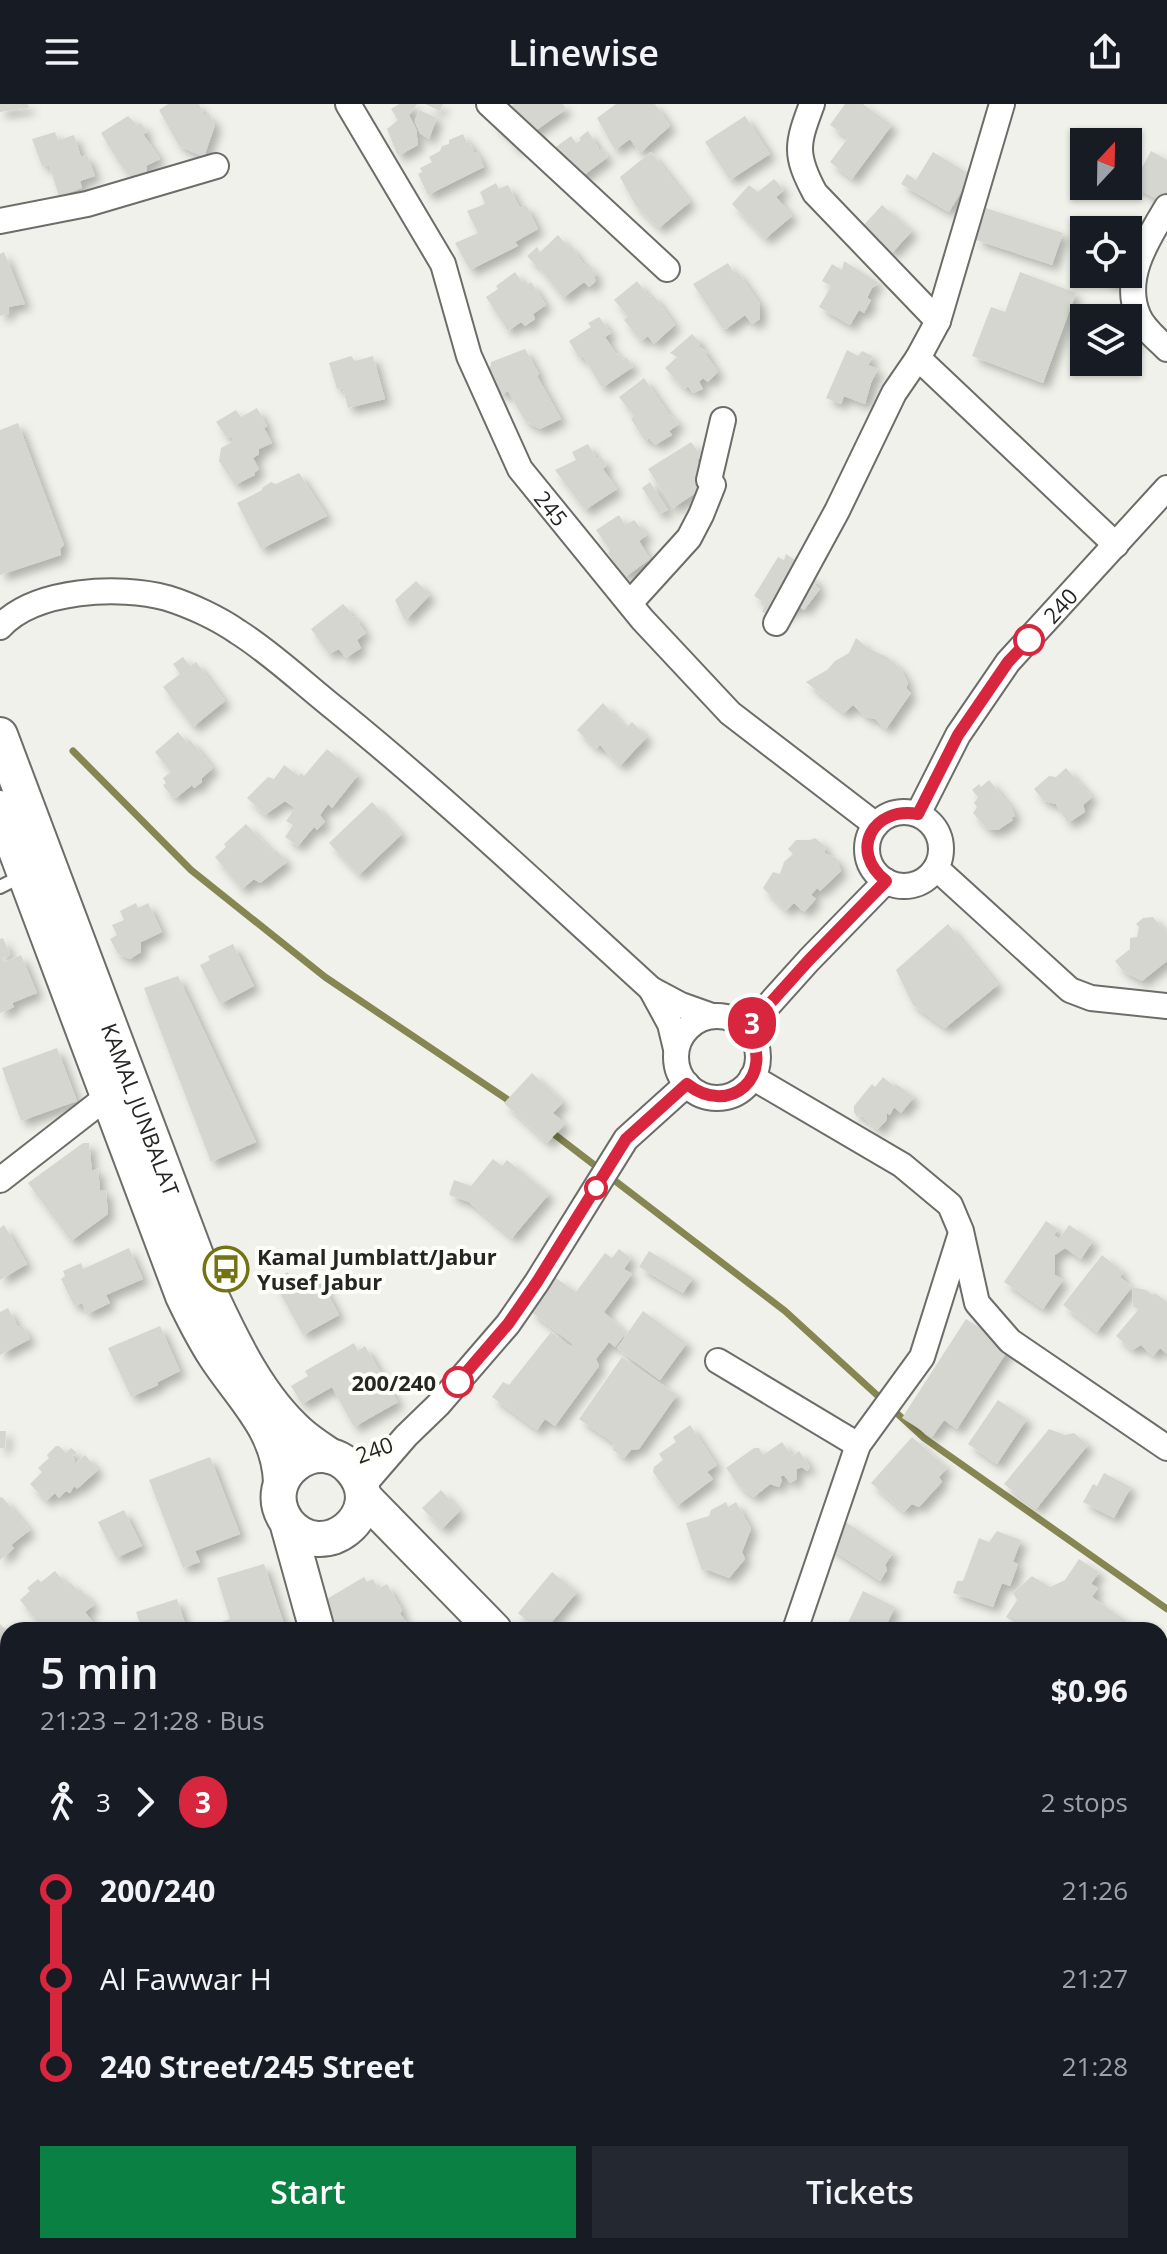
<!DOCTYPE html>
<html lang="en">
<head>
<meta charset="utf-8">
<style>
	body { margin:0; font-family:"Open Sans",sans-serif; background:#242831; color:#f1f3f6; height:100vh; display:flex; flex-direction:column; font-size:30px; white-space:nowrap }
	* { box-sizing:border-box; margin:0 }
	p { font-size:26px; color:#9ea1a6 }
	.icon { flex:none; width:44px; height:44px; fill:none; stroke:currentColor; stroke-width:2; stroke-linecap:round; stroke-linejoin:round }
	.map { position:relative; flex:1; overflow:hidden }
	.panel { position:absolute; left:0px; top:1518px; width:1168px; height:632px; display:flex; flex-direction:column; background:#171b24; border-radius:24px 24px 0 0; box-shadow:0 2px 6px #0004 }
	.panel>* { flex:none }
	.badge { padding:0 16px; border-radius:26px; font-size:28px; line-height:52px }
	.needle { width:52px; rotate:22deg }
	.buttons { position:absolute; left:1070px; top:24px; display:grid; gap:16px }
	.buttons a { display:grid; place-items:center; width:72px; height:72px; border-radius:0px; background:#171b24; box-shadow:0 2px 6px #0004; font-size:40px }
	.map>.badge { position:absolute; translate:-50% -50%; box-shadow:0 0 0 4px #fff }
	.legs { display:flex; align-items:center; gap:12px; height:88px; padding:0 40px; font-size:26px }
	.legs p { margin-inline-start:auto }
	.headline { display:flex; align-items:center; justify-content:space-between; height:136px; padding:0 40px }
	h1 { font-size:44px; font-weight:600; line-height:60px }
	.button { display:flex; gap:16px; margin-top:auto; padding:16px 40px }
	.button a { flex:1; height:92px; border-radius:0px; background:#0b8043; color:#fff; font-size:32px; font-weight:600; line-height:92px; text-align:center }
	.button a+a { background:#242831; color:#f1f3f6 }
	ul { padding:0 40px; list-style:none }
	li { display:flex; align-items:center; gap:28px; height:88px; font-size:30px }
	li i { display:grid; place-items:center; width:12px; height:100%; margin:0 10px; background:currentColor }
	li i::after { content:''; width:20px; height:20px; margin:-10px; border:6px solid; border-radius:50%; background:#171b24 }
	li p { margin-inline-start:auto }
	li:first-child i { background:linear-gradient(#0000 50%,currentColor 0) }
	li:last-child i { background:linear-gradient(currentColor 50%,#0000 0) }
	header { display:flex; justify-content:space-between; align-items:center; height:104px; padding:0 40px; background:#171b24; font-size:36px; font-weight:600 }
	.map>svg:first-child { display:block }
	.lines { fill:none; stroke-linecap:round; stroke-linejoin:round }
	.stream { stroke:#868652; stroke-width:7 }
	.building { fill:#d6d6d1; filter:url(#shadow) }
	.lane-casing { stroke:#6c6d68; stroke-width:16 }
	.street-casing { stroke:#6c6d68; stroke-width:28 }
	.secondary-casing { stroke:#6c6d68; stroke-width:38 }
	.lane { stroke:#fff; stroke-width:12 }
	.street { stroke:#fff; stroke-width:24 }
	.secondary { stroke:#fff; stroke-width:34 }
	.line-1-casing { stroke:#fff; stroke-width:18 }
	.line-1 { stroke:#d7263d; stroke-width:12 }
	.stop-1-dot { fill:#fff; stroke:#d7263d; stroke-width:4 }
	.labels { text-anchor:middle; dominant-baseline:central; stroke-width:8; stroke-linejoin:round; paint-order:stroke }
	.street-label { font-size:22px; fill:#252523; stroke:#fefef9 }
	.poi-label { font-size:22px; font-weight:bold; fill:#252523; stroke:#fefef9; text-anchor:start }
	.stop-label { font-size:22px; font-weight:bold; fill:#252523; stroke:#fefef9; text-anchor:end }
</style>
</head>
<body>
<header><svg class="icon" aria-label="menu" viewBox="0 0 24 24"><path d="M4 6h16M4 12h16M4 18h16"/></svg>Linewise<svg class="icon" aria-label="share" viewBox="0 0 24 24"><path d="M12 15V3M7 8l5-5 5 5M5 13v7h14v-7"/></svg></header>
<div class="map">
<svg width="1167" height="2150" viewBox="0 0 1167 2150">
	<defs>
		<filter id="shadow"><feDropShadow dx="6" dy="6" stdDeviation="4" flood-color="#0004"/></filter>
	</defs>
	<rect width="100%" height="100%" fill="#f1f1eb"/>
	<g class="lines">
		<path class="stream" d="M73 647 191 766 325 873 514 1000
			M550 1027 785 1207 924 1334 1167 1505"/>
	</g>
	<path class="building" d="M0 0H28L29 4 0 8Z
		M168 0H199L204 12 209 10 215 21 204 53 179 42 159 6Z
		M399 0H417L409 11 416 25 418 41 398 52 387 25 398 16 391 5Z
		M425 0H443L440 7Z
		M514 0H563L566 5 524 35 526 38 516 45 506 30H503L491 15Z
		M616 0H655L670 22 640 49 630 35 615 46 597 14Z
		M845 0H863L892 21 852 75 830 58 848 34 830 21Z
		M419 6 437 14 429 35 420 29 415 17Z
		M128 12 137 21 141 19 147 28 143 30 160 55 146 62 147 67 133 76 119 59 101 29Z
		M745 12 770 50 730 76 705 38Z
		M588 27 599 45H602L608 53 572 80 549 48 571 32 576 39 581 36 579 34Z
		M55 28 58 36 74 31 81 53 87 51 95 72 80 77 82 84 59 92 49 61 42 62 32 35Z
		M463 30 467 39 470 38 474 48H477L484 63 428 91 418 70 422 68 420 64 432 58 429 53 440 47 442 42 449 40V36Z
		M1151 47 1167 56V90L1163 98 1132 82Z
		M651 48 690 98 659 124 636 102 620 73Z
		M933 48 971 71 949 108 901 80 907 70 916 76Z
		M774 75 784 86 776 93 792 112 765 135 732 100 749 81 758 88Z
		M496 79 499 85 508 81 520 104 526 101 538 125 515 138 518 142 470 166 455 139 478 129 467 107 485 100 480 88Z
		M882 101 912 127 892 149 862 123Z
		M986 104 1063 129 1052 161 976 136Z
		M558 131 568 143 571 142 584 161 588 159 590 162 588 164 593 166 591 170 595 167 597 170 594 173 596 177 589 183 584 178 563 194 536 159 535 161 527 152 537 143 540 148Z
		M1128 131 1140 138 1128 160Z
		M4 148 25 200 8 203 9 209 0 212V150Z
		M844 157 879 179 872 184 867 194 871 196 864 209 859 206 850 221 819 203 831 182 822 177 832 160 842 166Z
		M728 159 734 169 737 167 760 200V215L752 220 745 211 726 225 722 224 693 180Z
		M515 168 525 182 531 178 546 201 533 210 535 215 525 222 521 218 508 227 486 193 498 185 496 182Z
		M1020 168 1076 189 1043 279 972 252 991 203 1005 208Z
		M1094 170H1122L1116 182Z
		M637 177 649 193 654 192 675 221 654 240 648 232 641 237 624 216 628 212 614 196Z
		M599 213 611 229 605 233 617 251 618 249 623 256 627 254 633 263 602 284 583 252 579 254 569 237 591 223 588 219Z
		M1128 221 1139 226 1128 251Z
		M692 230 700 238V243L707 248V252L718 268 708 278 703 274 699 278 703 285 693 289 688 282 684 285 665 264 677 253 670 249Z
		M525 245 539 270 537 272 561 315 540 325 525 317 508 287 501 291 486 267 491 261V258Z
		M847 246 858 252 862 247 873 252 868 261 878 265 871 279 865 300 844 292 841 300 826 294Z
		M351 252 355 257 373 252 385 295 348 304 343 284 337 285 329 259Z
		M644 274 670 312 671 311 679 320 669 327 672 331 655 341 649 334 645 337 631 315 634 312 619 293Z
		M257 304 267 322 264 324 272 339 259 345V350L253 354 259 365 254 369 255 371 235 381 219 357 221 344 234 337 232 334H227L216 318 236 306 241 313Z
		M18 319 64 441 60 445 61 451 0 471V326Z
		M691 338 702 353 697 356 709 376 699 382 700 386 673 404 648 365Z
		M588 340 597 355 601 353 607 361 603 365 617 385 585 406 555 366 576 356 572 348Z
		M299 369 327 412 261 445 237 399 262 386V384L271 378 276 380Z
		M650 378 668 406 659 410 642 384Z
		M619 411 625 421 634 416 647 431 639 437 650 455 624 474 608 449 610 446 596 426Z
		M786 450 799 459 795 464 818 477 815 481 820 485 804 506 799 502 775 513 762 508 765 499 754 492 778 453 784 456Z
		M416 477 430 491 405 517 395 496Z
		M343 500 349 506 352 513 357 512 360 521 366 529 357 536 361 544 346 554 339 545 329 550 311 525Z
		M856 534 868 544 887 553 900 564 908 579 906 584 911 589 886 625 875 615 866 613 853 601 844 609 806 578 827 566 835 557 849 549Z
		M183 553 190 562 196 558 225 597 193 623 163 583 180 570 173 560Z
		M603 599 626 624 632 618 647 633 620 662 600 641 596 645 577 626Z
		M178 628 187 639 190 636 213 664 202 674V678L194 684 192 681 176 694 171 692 163 681 166 679 163 674 171 668 155 648Z
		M327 645 358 671 332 704 328 700 320 711 325 718 317 726 314 723 298 742 285 733 293 721 286 717 295 704 285 697 265 711 247 694 268 673 274 675 284 661 299 672 301 669 304 672Z
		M1066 664 1092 693 1083 701 1085 708 1068 719 1056 700 1044 697 1034 685 1049 672 1056 673Z
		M989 676 1011 703 1015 712 1011 714 1013 716 998 726H988L973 709 977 703 974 699 978 693 972 686 979 680 981 683Z
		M372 698 402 730 359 771 329 739Z
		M246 720 273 748 276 746 287 758 260 779 254 775 242 785 215 753 226 743 224 740Z
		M815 734 826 743 824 749 836 754 841 767 820 787 817 784 811 791 816 795 804 808 794 799 786 807 763 784 773 768 780 770 784 758 793 750 788 745 796 736H810Z
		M136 799 138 804 148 799 162 828 141 838V848L130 855 118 850 110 835 117 831 112 821 124 816 120 807Z
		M1153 813 1163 825 1167 828V857L1142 877 1123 867 1115 857 1130 845V834L1137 833 1139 823 1136 820 1143 814Z
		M948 820 998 881 945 924 913 901 896 866Z
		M3 834 10 851 3 854 4 858 21 851 37 889 12 899 14 903 0 909V835Z
		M233 840 254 882 220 900 200 861 210 856 208 852Z
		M178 872 256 1038 211 1058 144 884Z
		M57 944 77 997 21 1017 2 964Z
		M532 969 563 998 553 1009 565 1020 547 1039 504 999Z
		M883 973 894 982 896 980 914 993 901 1009 894 1003 890 1011 887 1009 886 1017 877 1026 861 1011 857 1013 854 1008V1002L872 980 875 983Z
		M83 1039H89L92 1067 98 1064 100 1087 106 1086 108 1110 71 1137 28 1079Z
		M493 1055 502 1062 507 1056 549 1090 512 1134 469 1098 449 1091 454 1076 471 1082Z
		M1046 1117 1058 1125 1054 1131 1059 1135 1069 1121 1093 1137 1081 1155 1065 1144 1055 1151V1171L1063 1176 1043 1205 1004 1178Z
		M4 1121 27 1160 0 1176V1124Z
		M129 1144 143 1175 106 1191 110 1199 87 1210 82 1199 74 1202 61 1175 65 1172 63 1167 81 1159 83 1165Z
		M619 1145 631 1154 624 1165 632 1170 604 1208 626 1229 615 1243 609 1238 596 1255 599 1262 555 1322 545 1315 537 1326 492 1293 503 1278 509 1281 551 1228 571 1243 573 1240 530 1207 556 1174 576 1188 605 1149 612 1154Z
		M649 1147 693 1174 683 1189 639 1163Z
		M1102 1151 1123 1168 1120 1173 1132 1183 1097 1228 1063 1201Z
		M288 1168 295 1182 317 1170 339 1211 303 1231 273 1176Z
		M1132 1183 1146 1186 1153 1191 1155 1189 1167 1198V1250L1160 1244 1153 1252 1141 1241 1132 1246 1116 1232 1138 1206 1133 1202Z
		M8 1204 18 1223 22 1221 30 1235 0 1251V1208Z
		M643 1207 687 1239 660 1276 617 1244Z
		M966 1215 1010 1243 957 1325 944 1316 932 1333 902 1314Z
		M160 1222 180 1267 158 1278V1281L131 1293 108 1244Z
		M354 1239 358 1247 365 1242 398 1298 354 1323 332 1283 302 1300 291 1282 308 1272 305 1267Z
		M622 1253 677 1291 639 1345 631 1346 624 1354 613 1346 614 1339 579 1315Z
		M998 1296 1027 1315 997 1360 968 1340Z
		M690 1321 717 1361 707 1368 713 1375 677 1402 653 1368 654 1363 663 1356 659 1350 676 1338 673 1333Z
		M1049 1325 1065 1331 1074 1329 1088 1341 1036 1405 1004 1380Z
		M0 1327H6L5 1344H0Z
		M912 1333 947 1364 939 1373 942 1378 919 1403 912 1400 904 1408 871 1379Z
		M782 1338 792 1352 799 1347 810 1363 807 1367 802 1363 797 1365 796 1376 790 1379 784 1371 780 1373 782 1376 779 1383 770 1380 754 1393 740 1383 726 1364 754 1344H759L763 1351Z
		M56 1342H59L66 1349 71 1344 77 1349 72 1352 75 1357 73 1361 85 1351 98 1366 77 1385 74 1382 70 1389 66 1387 59 1394 55 1389 46 1397 30 1380 42 1368 38 1364 49 1354 47 1351Z
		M210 1353 240 1430 195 1447 200 1458 183 1464 149 1376Z
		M1104 1369 1131 1383 1114 1414 1083 1398 1093 1380 1097 1382Z
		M441 1386 460 1407 442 1425 422 1404Z
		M0 1393 3 1394 30 1426 11 1441 14 1444 0 1456Z
		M726 1398 728 1403 736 1398 751 1425 742 1448 745 1455 729 1474 706 1465 702 1467 686 1419 709 1412 711 1406Z
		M124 1406 142 1442 116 1454 98 1418Z
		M844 1417 893 1449 885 1461 887 1466 880 1477 827 1442Z
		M997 1427 1021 1436 1013 1458 1018 1460 1010 1482 1002 1479 993 1503 953 1489 957 1477H963L979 1434 989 1438Z
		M1079 1455 1099 1468 1091 1480 1098 1484 1092 1493 1135 1523 1133 1526H1026L1006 1513 1017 1496 1013 1489 1032 1472 1050 1483 1065 1476Z
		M264 1460 286 1526H215L213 1521 230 1515 217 1474Z
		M55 1467 67 1481 70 1478 78 1487 81 1486 94 1501 85 1508 95 1521 89 1526H44L20 1496 30 1487 27 1484 38 1475 41 1478Z
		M552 1468 577 1488 545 1526H538L518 1509Z
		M364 1473 367 1478 373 1475 378 1485 387 1480 402 1506 400 1510 408 1520 400 1526H340L325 1518 315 1502Z
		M863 1487 895 1503 884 1526H830L834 1517 846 1523Z
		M177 1495 187 1526H142L136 1508Z
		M0 1520 8 1528V1535L0 1542Z
		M1160 1546 1167 1556V1578L1160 1583Z
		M1167 1635V1652L1160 1644Z
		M0 1669 8 1670V1722L0 1723Z
		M0 1751 8 1759 0 1769Z
		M1163 1771 1167 1774V1846L1160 1842V1775Z
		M1160 2063 1167 2064V2079L1160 2083Z
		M1167 2098V2150H1154L1148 2142H1160V2102Z
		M135 2142H186L187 2144 180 2150H142Z
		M523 2142H564L572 2150H528Z
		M659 2142H696L699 2145 693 2150H662Z
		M741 2142H807L803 2148 804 2150H747Z
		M866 2142H925L915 2150H873Z"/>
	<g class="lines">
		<g class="lane-casing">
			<path id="lane" d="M0 783 22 772"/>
		</g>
		<g class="street-casing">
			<g id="street">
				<path id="s1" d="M348 0 443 160 469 252 520 365 642 515 730 609 876 721"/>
				<path d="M489 0 667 165"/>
				<path d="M812 0C797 40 794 50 815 89L938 217"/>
				<path d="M1167 103C1148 135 1122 173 1138 211 1143 224 1157 235 1167 245"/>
				<path d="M0 117 87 100 216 62"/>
				<path d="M918 254 1116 441"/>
				<path d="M630 499 689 434 701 411 713 381 709 376 723 316"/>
				<path d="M776 519 837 407 894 289 918 254 938 217 1002 0"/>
				<path d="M0 523C35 485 120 481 167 494 190 501 218 514 238 528 273 550 305 581 338 607 446 695 548 791 651 885"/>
				<circle cx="904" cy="745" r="37"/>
				<path id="s2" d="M918 710 958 631 1008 558 1167 384"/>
				<path d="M936 764 1070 886 1091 894 1167 902"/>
				<circle cx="717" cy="953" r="41"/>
				<path d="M747 925 809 856 886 777"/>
				<path d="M676 945 670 920 651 885 681 901 712 912"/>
				<path d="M752 973 902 1061 950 1101 961 1127 977 1199 1010 1237 1167 1344"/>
				<path d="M0 1076 108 992"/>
				<path d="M718 1257 858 1341"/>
				<path d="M361 1384 406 1332 438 1301 508 1220 537 1178 626 1035 687 980"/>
				<path d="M795 1526 858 1341 922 1253 961 1129"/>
				<path d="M0 1651 8 1658"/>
				<path d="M1160 1894 1167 1897"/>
				<path d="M484 2142 488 2150"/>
				<path d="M1145 2142 1150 2150"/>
			</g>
		</g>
		<g class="secondary-casing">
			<g id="secondary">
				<path id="s3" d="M0 631 212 1194C234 1241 260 1295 300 1330 309 1338 320 1345 330 1352"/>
				<path d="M0 704 183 1192C193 1213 203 1233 216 1253 243 1294 279 1325 281 1378"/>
				<path d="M363 1392 494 1526"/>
				<path d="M287 1418C323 1463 389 1409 352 1366 318 1326 256 1374 287 1418L317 1526"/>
				<path d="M939 2142 943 2150"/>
				<path d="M422 2150 433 2142"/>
			</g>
		</g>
		<use href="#lane" class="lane"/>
		<use href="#street" class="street"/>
		<use href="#secondary" class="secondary"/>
	</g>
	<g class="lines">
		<g class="line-1-casing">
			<path id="line-1" d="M458 1278 508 1220 537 1178 626 1035 687 980C730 1014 777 971 747 925L809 856 886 777C848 747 873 702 918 710L958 631 1008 558 1029 536"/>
		</g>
		<use href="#line-1" class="line-1"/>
	</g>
	<defs>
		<g id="bus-ring" transform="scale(2.3)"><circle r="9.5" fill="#fefef9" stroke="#737215" stroke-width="1.5"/><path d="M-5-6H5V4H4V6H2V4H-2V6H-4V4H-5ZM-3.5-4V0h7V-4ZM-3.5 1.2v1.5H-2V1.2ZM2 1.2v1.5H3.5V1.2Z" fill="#737215"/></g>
	</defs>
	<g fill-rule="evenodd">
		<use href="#bus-ring" x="226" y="1165"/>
	</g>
	<g class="stop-1-dot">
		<circle cx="1029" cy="536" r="14"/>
		<circle cx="596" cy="1084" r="10"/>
		<circle cx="458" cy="1278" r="14"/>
	</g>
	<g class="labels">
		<g class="street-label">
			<text stroke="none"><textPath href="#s1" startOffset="456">245</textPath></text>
			<text stroke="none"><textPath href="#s2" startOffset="254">240</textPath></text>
			<text stroke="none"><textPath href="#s3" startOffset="400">KAMAL JUNBALAT</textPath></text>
			<text transform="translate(374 1345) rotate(-20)">240</text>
		</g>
		<g class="poi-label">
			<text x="257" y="1152">Kamal Jumblatt/Jabur<tspan x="257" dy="25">Yusef Jabur</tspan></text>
		</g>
		<g class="stop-label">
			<text x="436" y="1278">200/240</text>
		</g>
	</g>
</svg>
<div class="buttons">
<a><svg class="needle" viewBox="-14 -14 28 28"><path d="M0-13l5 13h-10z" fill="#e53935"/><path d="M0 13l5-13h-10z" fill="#9ea1a6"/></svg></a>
<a><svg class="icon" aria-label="locate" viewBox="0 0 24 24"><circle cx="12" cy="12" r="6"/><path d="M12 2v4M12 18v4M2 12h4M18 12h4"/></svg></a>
<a><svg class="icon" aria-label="layers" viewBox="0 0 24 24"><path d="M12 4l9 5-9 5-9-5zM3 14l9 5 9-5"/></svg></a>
</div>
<b class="badge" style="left:752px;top:919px;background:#d7263d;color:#fff">3</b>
<section class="panel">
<div class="headline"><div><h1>5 min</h1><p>21:23 – 21:28 · Bus</p></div><b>$0.96</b></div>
<div class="legs"><svg class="icon" aria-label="walk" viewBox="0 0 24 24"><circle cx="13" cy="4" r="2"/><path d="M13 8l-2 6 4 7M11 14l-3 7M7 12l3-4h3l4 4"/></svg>3<svg class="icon" aria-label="forward" viewBox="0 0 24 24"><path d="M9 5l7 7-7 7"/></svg><b class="badge" style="background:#d7263d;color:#fff">3</b><p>2 stops</p></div>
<ul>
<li><i style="color:#d7263d"></i><b>200/240</b><p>21:26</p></li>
<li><i style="color:#d7263d"></i><span>Al Fawwar H</span><p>21:27</p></li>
<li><i style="color:#d7263d"></i><b>240 Street/245 Street</b><p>21:28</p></li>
</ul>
<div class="button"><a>Start</a><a>Tickets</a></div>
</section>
</div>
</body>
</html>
